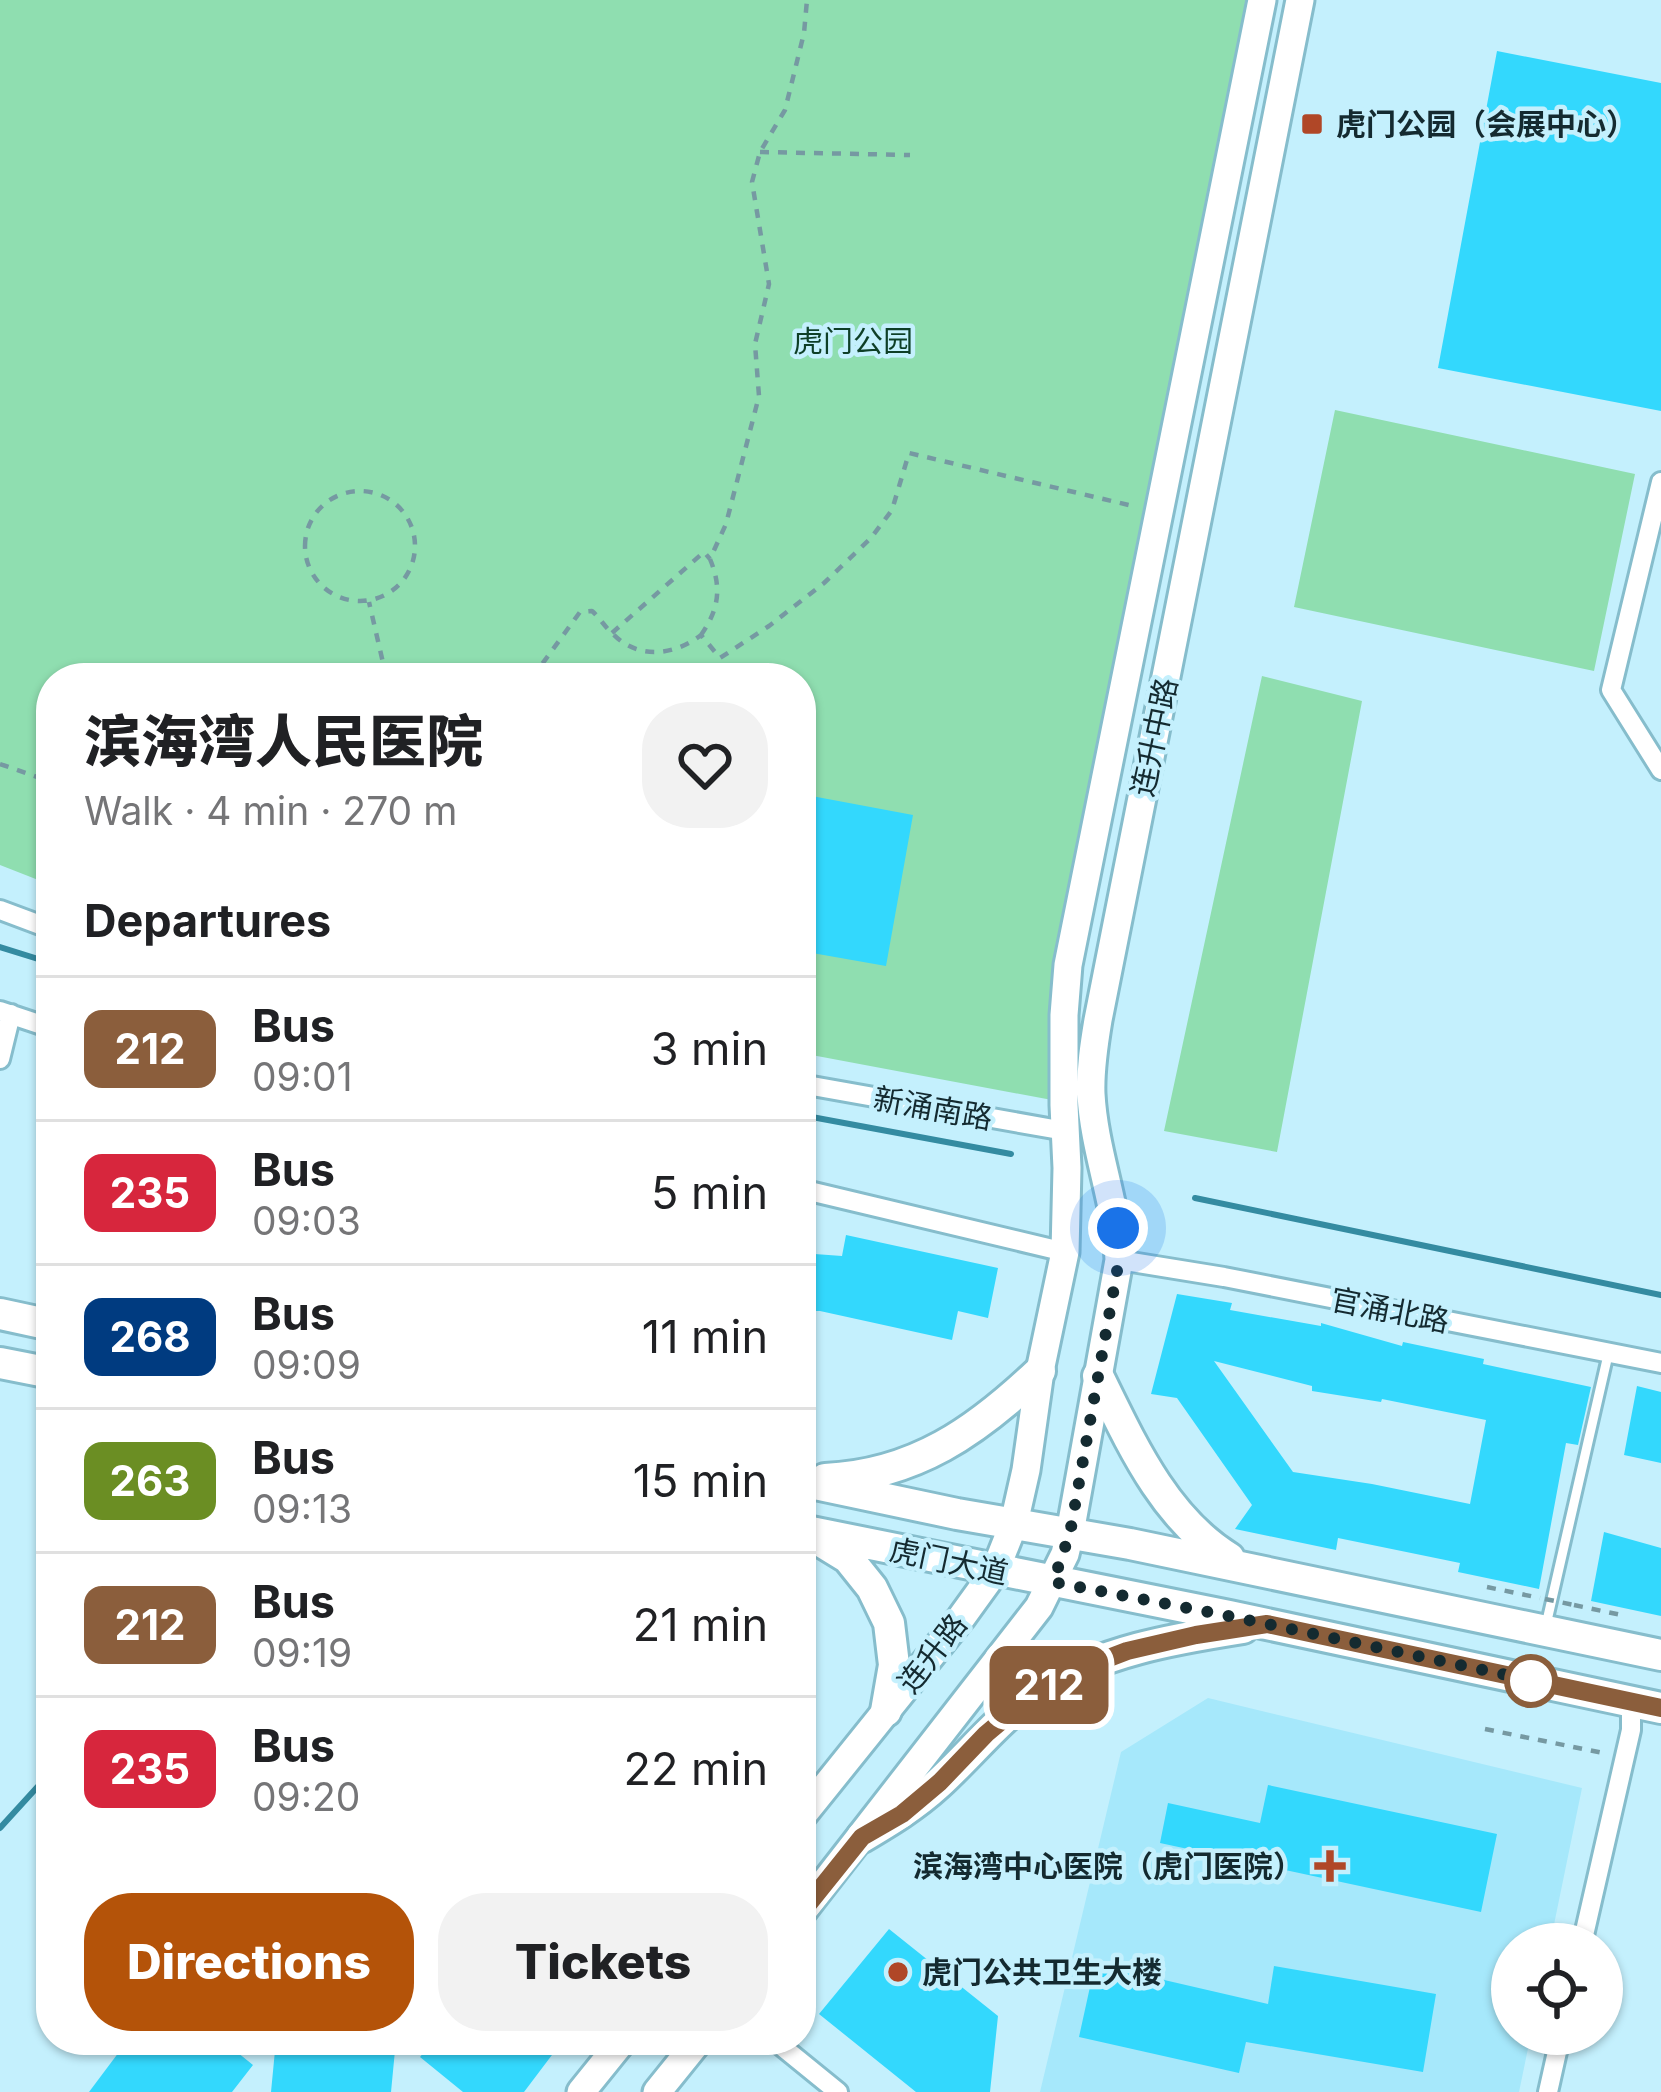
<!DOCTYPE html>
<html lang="en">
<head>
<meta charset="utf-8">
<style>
	body { margin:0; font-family:Inter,"Noto Sans SC",sans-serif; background:#f2f2f2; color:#202124; height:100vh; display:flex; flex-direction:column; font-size:45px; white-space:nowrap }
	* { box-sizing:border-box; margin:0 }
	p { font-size:39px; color:#757577 }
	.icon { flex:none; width:66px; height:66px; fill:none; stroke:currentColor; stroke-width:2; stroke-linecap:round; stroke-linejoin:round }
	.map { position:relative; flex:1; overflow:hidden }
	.details { position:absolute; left:36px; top:663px; width:780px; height:1392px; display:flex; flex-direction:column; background:#fff; border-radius:48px; box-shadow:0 3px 9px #0004 }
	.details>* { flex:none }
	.badge { padding:0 24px; border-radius:18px; font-size:42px; line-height:78px }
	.fabs { position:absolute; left:1491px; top:1923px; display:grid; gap:24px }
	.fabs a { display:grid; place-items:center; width:132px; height:132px; border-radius:50%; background:#fff; box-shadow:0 3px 9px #0004; font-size:60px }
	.you { position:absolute; width:60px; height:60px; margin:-30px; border:9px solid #fff; border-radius:50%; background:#1a73e8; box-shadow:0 0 0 18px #1a73e833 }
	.map>.badge { position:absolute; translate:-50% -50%; box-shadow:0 0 0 6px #fff }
	h2 { padding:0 48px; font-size:45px; line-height:108px }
	.round { display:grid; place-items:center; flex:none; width:126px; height:126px; border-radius:48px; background:#f2f2f2 }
	.overview { display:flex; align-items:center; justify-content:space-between; height:204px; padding:0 48px }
	h1 { font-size:57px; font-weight:800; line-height:90px }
	.button { display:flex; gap:24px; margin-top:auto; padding:24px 48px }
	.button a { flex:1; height:138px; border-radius:48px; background:#b45309; color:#fff; font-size:48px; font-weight:800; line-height:138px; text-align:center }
	.button a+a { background:#f2f2f2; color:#202124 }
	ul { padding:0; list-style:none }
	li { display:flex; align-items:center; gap:36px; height:144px; padding:0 48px; border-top:3px solid #e0e0e0 }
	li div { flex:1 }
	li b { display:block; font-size:45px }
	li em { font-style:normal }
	li .badge { min-width:132px; font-weight:700; text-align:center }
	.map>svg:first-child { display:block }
	.built { fill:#a6e8fb }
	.green { fill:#8fdeb0 }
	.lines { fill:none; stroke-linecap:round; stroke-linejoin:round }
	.stream { stroke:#348ba1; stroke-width:6 }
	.building { fill:#33d8fd; fill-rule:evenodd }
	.service-casing { stroke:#86bdcc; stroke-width:15 }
	.minor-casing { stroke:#86bdcc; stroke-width:24 }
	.secondary-casing { stroke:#86bdcc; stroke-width:33 }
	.primary-casing { stroke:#86bdcc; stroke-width:36 }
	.path { stroke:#7699a2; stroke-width:4.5; stroke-dasharray:9 9; stroke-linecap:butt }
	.service { stroke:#fff; stroke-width:9 }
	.minor { stroke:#fff; stroke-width:18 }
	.secondary { stroke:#fff; stroke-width:27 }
	.primary { stroke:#fff; stroke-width:30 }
	.path-bridge { stroke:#7699a2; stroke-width:4.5; stroke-dasharray:9 9; stroke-linecap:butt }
	.line-casing { stroke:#fff; stroke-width:27 }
	.line { stroke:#8b5e3c; stroke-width:18 }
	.walk { stroke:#142a30; stroke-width:12; stroke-dasharray:0 21.6 }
	.poi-dot { fill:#b04727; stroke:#c4f0fd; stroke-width:4.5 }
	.stop-dot { fill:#fff; stroke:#8b5e3c; stroke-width:6 }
	.labels { text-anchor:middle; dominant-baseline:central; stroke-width:9; stroke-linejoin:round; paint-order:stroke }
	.poi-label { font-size:30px; font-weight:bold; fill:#142a30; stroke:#c4f0fd; text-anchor:start }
	.park-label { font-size:30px; fill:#0e3f27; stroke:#c4f0fd }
	.street-label { font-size:30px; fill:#142a30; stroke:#c4f0fd }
</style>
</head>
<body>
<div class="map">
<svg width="1661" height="2092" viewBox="0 0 1661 2092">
	<rect width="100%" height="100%" fill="#c4f0fd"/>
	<path class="built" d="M1208 1698 1582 1788 1550 1944H1512V2034H1531L1519 2092H1040L1121 1752Z"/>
	<path class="green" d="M0 0H1268L1052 1100 801 1053V678H51V885L0 865Z
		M1335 410 1635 474 1594 671 1294 607Z
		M1262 676 1362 701 1277 1152 1164 1131Z"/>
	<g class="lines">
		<path class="stream" d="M0 947 51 963
			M801 1115 1011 1154
			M1195 1198 1661 1295
			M0 1828 51 1772"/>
	</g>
	<path class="building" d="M1497 51 1661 83V411L1438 368Z
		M801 794 913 815 886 966 801 951Z
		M846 1235 998 1268 988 1318 958 1311 952 1340 820 1311H801V1253L842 1256Z
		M1177 1294 1232 1303 1230 1310 1321 1326V1323L1402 1346 1403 1342 1484 1359 1483 1364 1591 1387 1578 1445 1566 1443 1539 1589 1458 1572 1460 1563 1338 1538 1336 1550 1235 1529 1252 1505 1177 1398 1151 1394ZM1214 1361 1312 1386V1391L1381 1402 1382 1399 1486 1420 1470 1504 1372 1484 1293 1472Z
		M1637 1386 1661 1392V1463L1624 1455Z
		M1604 1532 1661 1548V1616L1591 1601Z
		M1268 1785 1497 1834 1481 1912 1160 1843 1168 1803 1260 1823Z
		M889 1929 998 2016 990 2092H916L819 2014Z
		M1095 1964 1268 2004 1274 1966 1436 1994 1423 2072 1246 2042 1239 2073 1079 2037Z
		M128 2040H222L253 2065 232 2092H89Z
		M276 2040H396L391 2092H271Z
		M434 2040H549L558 2047 524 2092H463L420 2057Z"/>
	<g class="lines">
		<g class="service-casing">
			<path id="service" d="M1546 1625 1608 1355"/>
		</g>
		<g class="minor-casing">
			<path id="minor" d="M1661 482 1611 690 1661 770
				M0 910 51 929
				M0 1011 51 1028
				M0 1059 11 1014
				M801 1084 1065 1131
				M801 1189 1065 1252
				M1119 1260 1224 1277 1661 1363
				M1582 1944 1631 1730V1702
				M774 2040 838 2092
				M1548 2092 1561 2034"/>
		</g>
		<g class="secondary-casing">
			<path id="secondary" d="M801 1817 961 1618 995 1571 1014 1523 1026 1470 1040 1371 1065 1252 1067 1168 1064 1105V1015L1068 965 1262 0
				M801 1913 1039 1607 1065 1554 1070 1533 1119 1260C1117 1204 1094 1151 1091 1094 1090 1069 1094 1044 1098 1020L1300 0
				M581 2092 623 2040
				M657 2092 699 2040"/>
		</g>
		<g class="primary-casing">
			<path id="primary" d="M0 1314 51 1325
				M0 1363 51 1373
				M1098 1376C1131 1443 1164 1518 1229 1558
				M825 1479C915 1475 977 1431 1040 1371
				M801 1481 957 1514 1130 1544 1661 1655
				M801 1530 1229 1616 1661 1708
				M817 1539 848 1558 872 1588 889 1623 894 1665 886 1711
				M862 1837C889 1821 914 1806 938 1784 972 1753 1001 1715 1040 1690 1101 1651 1173 1639 1243 1628"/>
		</g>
		<path class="path" d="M760 152 910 155
			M305 546a55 55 0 1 1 110 0a55 55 0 1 1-110 0Z
			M612 633 704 552 710 559
			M701 635C719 609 722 588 710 559L726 524 759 396 755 344 769 284 752 182 760 152 785 110 804 33 807 0
			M339 678 384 667 369 602
			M532 678 580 612 592 611C600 618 604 626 612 633 637 660 674 656 701 635L720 658 769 626 824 583 871 538 892 510 909 453 1137 507
			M0 764 51 782
			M1487 1587 1540 1598
			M1574 1605 1626 1616
			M1485 1729 1603 1753"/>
		<use href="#service" class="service"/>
		<use href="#minor" class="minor"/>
		<use href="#secondary" class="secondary"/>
		<use href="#primary" class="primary"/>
		<path class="path-bridge" d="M1545 1599 1574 1605"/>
	</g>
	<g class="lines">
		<g class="line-casing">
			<path id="line" d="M801 1913 862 1837 902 1814 940 1782 986 1734 1038 1690 1080 1669 1127 1651 1196 1635 1267 1624 1661 1708"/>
		</g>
		<use href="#line" class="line"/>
		<path class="walk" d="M1118 1228 1119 1260 1070 1533 1053 1582 1229 1616 1540 1682 1531 1681"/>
	</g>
	<g class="poi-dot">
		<rect x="1300" y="112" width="24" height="24" rx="6"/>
		<path d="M1324 1848h12v12h12v12h-12v12h-12v-12h-12v-12h12z"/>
		<circle cx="898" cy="1972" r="12"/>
	</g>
	<circle class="stop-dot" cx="1531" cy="1681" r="24"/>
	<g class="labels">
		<g class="poi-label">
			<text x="1336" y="124">虎门公园（会展中心）</text>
			<text x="1303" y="1866" text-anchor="end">滨海湾中心医院（虎门医院）</text>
			<text x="922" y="1972">虎门公共卫生大楼</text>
		</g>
		<g class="park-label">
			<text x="853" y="341">虎门公园</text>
		</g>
		<g class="street-label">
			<text transform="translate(1154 737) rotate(-78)">连升中路</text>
			<text transform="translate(933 1108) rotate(10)">新涌南路</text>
			<text transform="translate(1390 1310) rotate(11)">官涌北路</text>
			<text transform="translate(949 1561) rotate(12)">虎门大道</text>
			<text transform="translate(932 1653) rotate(-52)">连升路</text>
		</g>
	</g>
</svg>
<div class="fabs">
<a><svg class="icon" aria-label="locate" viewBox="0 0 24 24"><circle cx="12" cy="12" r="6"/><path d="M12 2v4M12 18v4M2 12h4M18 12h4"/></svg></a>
</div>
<div class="you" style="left:1118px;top:1228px"></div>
<b class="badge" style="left:1049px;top:1685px;background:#8b5e3c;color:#fff">212</b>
<section class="details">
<div class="overview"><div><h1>滨海湾人民医院</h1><p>Walk · 4 min · 270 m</p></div><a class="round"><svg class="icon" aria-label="heart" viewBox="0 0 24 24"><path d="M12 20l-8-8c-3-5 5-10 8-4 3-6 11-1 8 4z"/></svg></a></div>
<h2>Departures</h2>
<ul>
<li><span class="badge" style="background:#8b5e3c;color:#fff">212</span><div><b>Bus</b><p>09:01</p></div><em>3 min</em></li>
<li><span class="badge" style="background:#d7263d;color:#fff">235</span><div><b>Bus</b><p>09:03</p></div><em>5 min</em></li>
<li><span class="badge" style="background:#003b80;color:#fff">268</span><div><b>Bus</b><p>09:09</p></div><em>11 min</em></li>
<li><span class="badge" style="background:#6b8e23;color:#fff">263</span><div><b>Bus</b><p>09:13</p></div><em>15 min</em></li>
<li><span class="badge" style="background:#8b5e3c;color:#fff">212</span><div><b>Bus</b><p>09:19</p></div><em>21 min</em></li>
<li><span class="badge" style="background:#d7263d;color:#fff">235</span><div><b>Bus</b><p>09:20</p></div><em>22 min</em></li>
</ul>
<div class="button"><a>Directions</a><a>Tickets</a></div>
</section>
</div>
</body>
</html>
